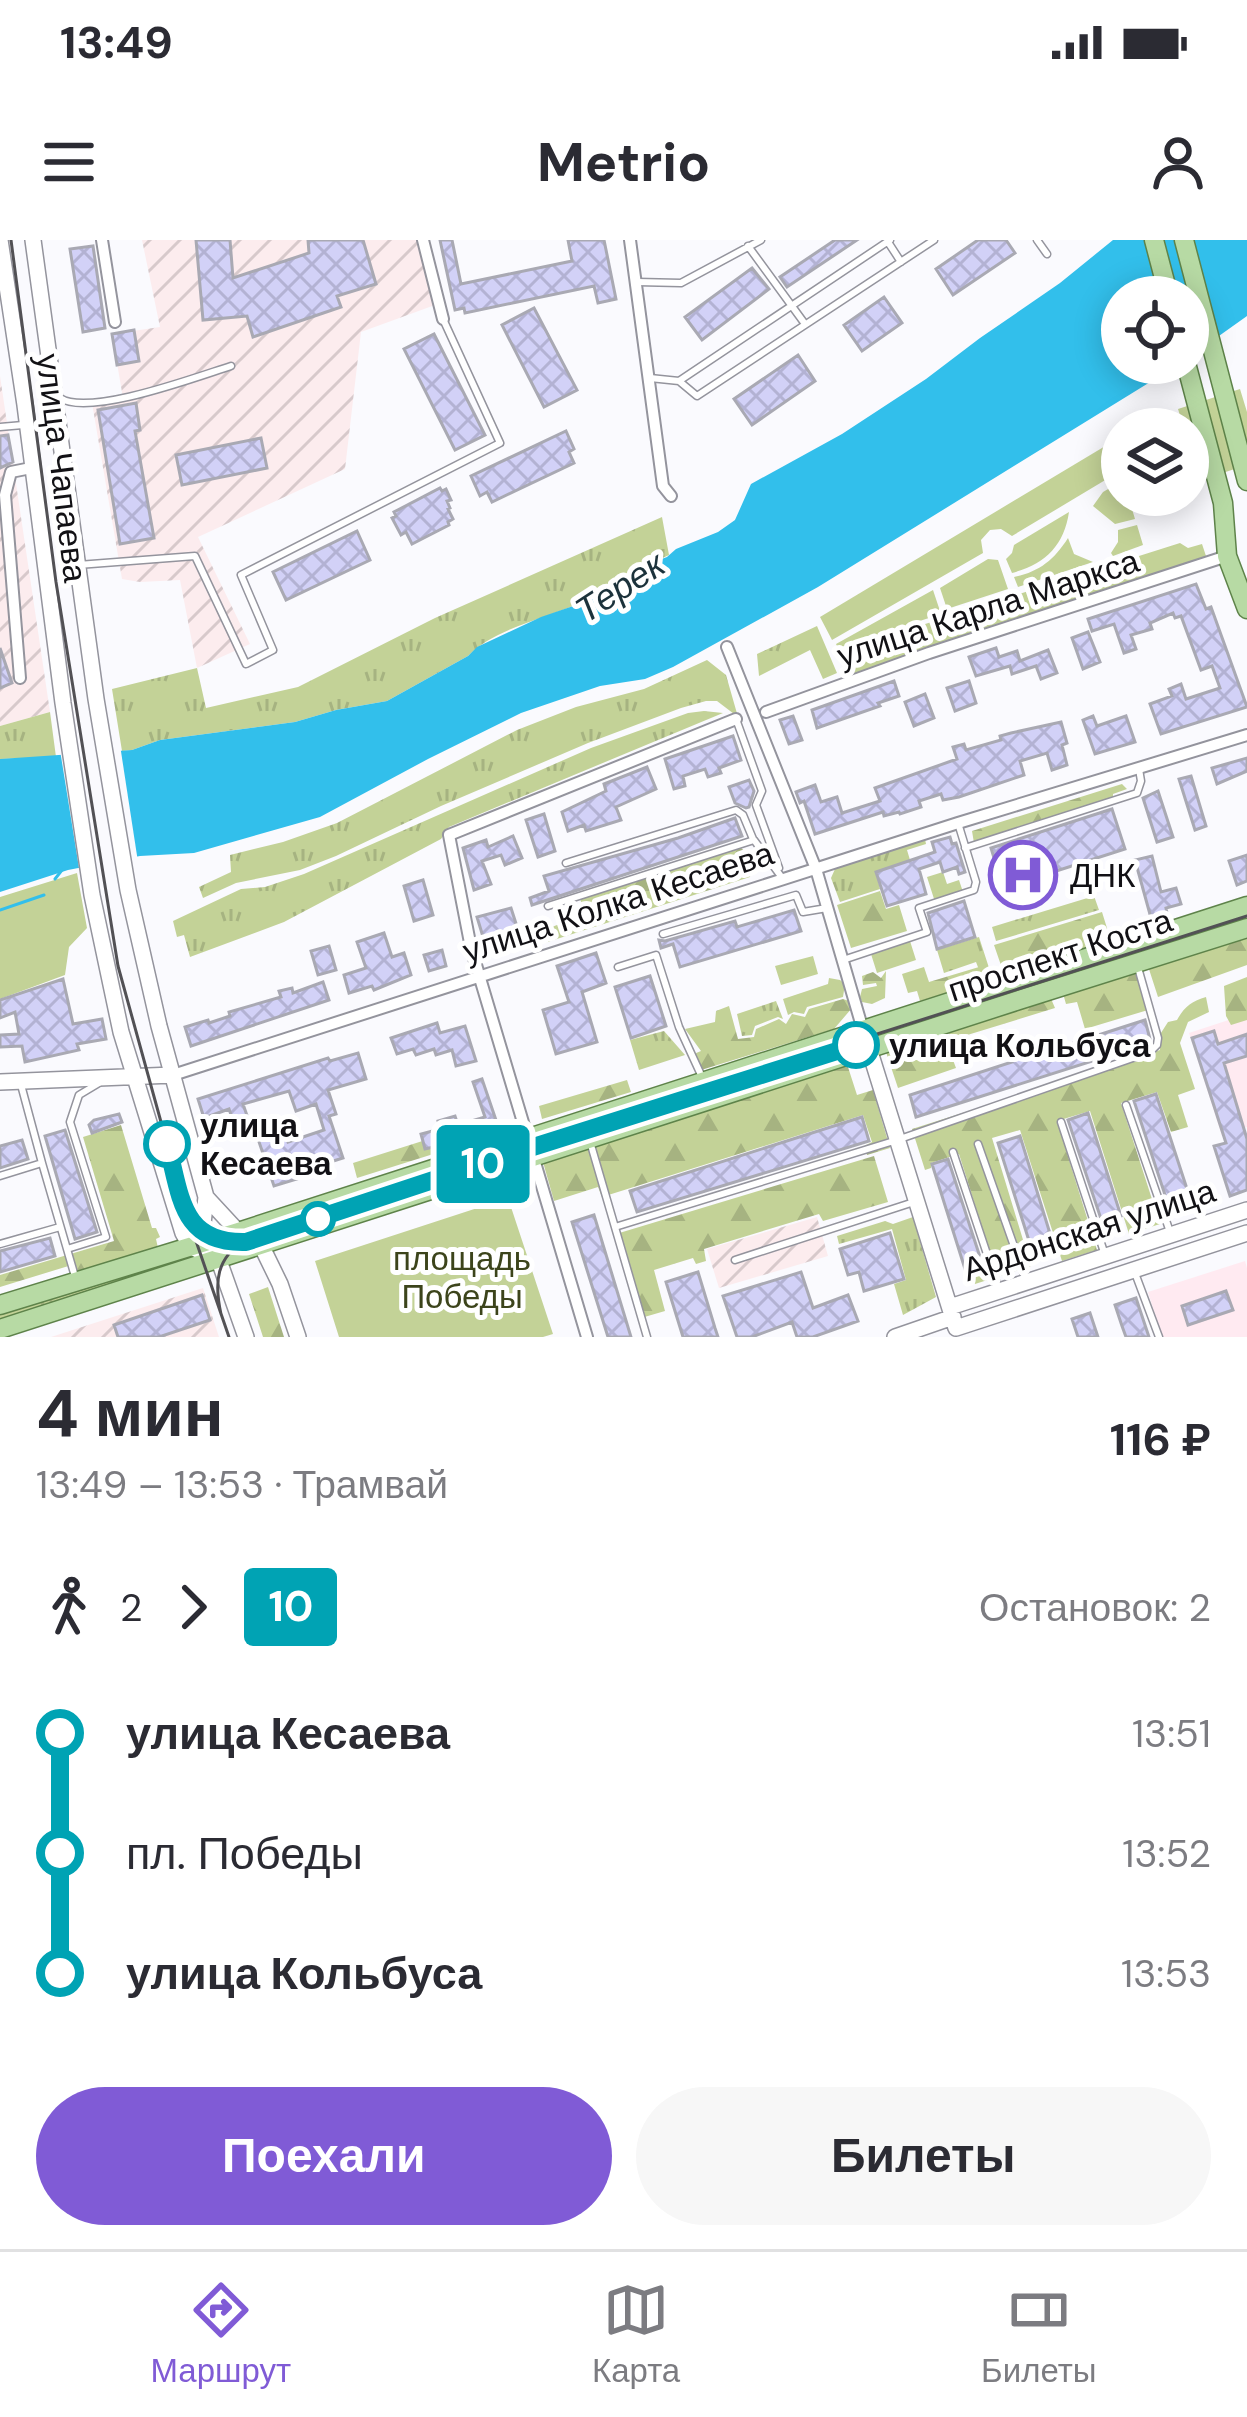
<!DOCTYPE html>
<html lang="ru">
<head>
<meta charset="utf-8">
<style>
	body { margin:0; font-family:"DM Sans",sans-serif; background:#f7f7f7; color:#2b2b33; height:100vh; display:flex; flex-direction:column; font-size:45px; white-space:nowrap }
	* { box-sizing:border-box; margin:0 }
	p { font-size:39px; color:#7c7c81 }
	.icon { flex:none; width:66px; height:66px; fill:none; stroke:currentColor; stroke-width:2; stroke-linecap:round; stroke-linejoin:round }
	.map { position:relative; height:1097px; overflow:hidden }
	.drawer { display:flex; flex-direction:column; background:#fff; flex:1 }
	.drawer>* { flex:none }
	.badge { padding:0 24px; border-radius:9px; font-size:42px; line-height:78px }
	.controls { position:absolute; left:1101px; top:36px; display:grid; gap:24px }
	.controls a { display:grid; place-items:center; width:108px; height:108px; border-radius:50%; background:#fff; box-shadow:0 6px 30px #0003; font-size:60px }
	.map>.badge { position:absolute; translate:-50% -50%; box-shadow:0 0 0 6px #fff }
	.legs { display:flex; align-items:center; gap:18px; height:132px; padding:0 36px; font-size:39px }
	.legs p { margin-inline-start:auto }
	.summary { display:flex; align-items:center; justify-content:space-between; height:204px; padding:0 36px }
	h1 { font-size:66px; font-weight:700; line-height:90px }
	.action { display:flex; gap:24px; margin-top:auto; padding:24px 36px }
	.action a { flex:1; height:138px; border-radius:72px; background:#805bd6; color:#fff; font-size:48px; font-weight:700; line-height:138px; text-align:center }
	.action a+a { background:#f7f7f7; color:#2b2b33 }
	ul { padding:0 36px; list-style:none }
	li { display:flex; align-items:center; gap:42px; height:120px; font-size:45px }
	li i { display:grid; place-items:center; width:18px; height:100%; margin:0 15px; background:currentColor }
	li i::after { content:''; width:30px; height:30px; margin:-15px; border:9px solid; border-radius:50%; background:#fff }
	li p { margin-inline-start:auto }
	li:first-child i { background:linear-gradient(#0000 50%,currentColor 0) }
	li:last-child i { background:linear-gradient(currentColor 50%,#0000 0) }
	.status { display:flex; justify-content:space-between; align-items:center; height:84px; padding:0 60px; background:#fff; direction:ltr }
	.status svg { height:33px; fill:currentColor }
	header { display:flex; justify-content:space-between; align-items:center; height:156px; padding:0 36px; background:#fff; font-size:54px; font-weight:700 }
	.menu { display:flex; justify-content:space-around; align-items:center; height:168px; border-top:3px solid #e1e1e2; background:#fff; font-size:33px; color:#7c7c81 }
	.menu a { display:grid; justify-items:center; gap:6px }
	.menu .on { color:#805bd6 }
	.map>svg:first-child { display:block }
	.industrial { fill:url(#industrial-furrows) }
	.education { fill:#ffeaf1 }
	.grass { fill:url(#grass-tufts) }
	.forest { fill:url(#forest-firs) }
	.green { fill:#c3d297 }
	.water { fill:#32bfeb }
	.pier { fill:#fafafe }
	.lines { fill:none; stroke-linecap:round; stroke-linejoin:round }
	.stream { stroke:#32bfeb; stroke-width:3 }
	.building { fill:url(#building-cross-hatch); stroke:#a9a9b3; stroke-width:3 }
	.lane-casing { stroke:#94949d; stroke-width:9 }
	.street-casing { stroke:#94949d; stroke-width:14 }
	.secondary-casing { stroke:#94949d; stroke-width:18 }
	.primary-casing { stroke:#5e834a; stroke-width:21 }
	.lane { stroke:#fff; stroke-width:6 }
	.street { stroke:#fff; stroke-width:10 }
	.secondary { stroke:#fff; stroke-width:15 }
	.primary { stroke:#b7daa4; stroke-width:18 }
	.tram { stroke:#525155; stroke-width:3 }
	.line-1-casing { stroke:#fff; stroke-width:27 }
	.line-1 { stroke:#00a3b4; stroke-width:18 }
	.stop-1-dot { fill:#fff; stroke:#00a3b4; stroke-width:6 }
	.labels { text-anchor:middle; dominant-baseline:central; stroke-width:10; stroke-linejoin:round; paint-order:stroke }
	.street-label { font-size:33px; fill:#121115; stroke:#fff }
	.poi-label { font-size:33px; fill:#121115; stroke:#fff; text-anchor:start }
	.stop-label { font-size:33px; font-weight:bold; fill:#121115; stroke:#fff; text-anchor:start }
	.park-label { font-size:33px; fill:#3c441b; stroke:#fff }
	.water-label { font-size:36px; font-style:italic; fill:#1c323b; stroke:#fff }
</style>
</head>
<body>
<div class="status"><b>13:49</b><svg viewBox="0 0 49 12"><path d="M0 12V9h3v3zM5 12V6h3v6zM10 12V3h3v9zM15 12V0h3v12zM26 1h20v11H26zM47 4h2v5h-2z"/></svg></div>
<header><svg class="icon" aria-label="menu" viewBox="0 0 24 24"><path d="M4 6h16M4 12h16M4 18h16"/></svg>Metrio<svg class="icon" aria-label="person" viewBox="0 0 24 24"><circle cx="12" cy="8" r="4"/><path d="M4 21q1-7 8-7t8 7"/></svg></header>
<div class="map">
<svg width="1247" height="1097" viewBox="0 0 1247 1097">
	<defs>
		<pattern id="industrial-furrows" width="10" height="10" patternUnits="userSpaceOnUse" patternTransform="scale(3)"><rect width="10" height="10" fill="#fcecee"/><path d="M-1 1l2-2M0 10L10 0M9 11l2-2" fill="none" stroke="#d7c9cb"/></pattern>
		<pattern id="grass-tufts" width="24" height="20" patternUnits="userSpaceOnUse" patternTransform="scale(3)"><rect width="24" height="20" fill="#c3d297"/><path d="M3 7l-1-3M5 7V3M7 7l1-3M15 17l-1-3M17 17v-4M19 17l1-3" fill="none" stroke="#a6b381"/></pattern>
		<pattern id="forest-firs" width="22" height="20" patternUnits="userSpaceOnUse" patternTransform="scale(3)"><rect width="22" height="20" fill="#c3d297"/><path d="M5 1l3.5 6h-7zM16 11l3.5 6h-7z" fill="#a6b381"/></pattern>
		<pattern id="building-cross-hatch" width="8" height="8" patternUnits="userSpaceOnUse" patternTransform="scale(3)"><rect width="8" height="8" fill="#d2d1f7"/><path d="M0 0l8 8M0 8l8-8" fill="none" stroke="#b3b2d3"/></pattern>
	</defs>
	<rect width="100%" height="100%" fill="#fafafe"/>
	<path class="industrial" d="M142 0H417L435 65 361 92 345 229 198 297 250 404 197 428 180 340 140 342 122 339 92 163 123 158 112 94 160 87Z
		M0 136 50 472 0 486Z
		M817 977 828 1016 719 1048 707 1009Z
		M203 1048 219 1097H51Z"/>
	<path class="education" d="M1247 774V887L1222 896 1189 793Z
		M1245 1021 1247 1028V1097H1162L1148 1052Z"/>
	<path class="grass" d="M662 277 669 315C640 328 615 346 586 360 550 378 496 387 468 416L387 461 336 470 295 482 160 500 132 510 122 511 112 449 197 428 206 468 298 447 435 378Z
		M817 386 837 433 823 439 810 410 759 436 757 414Z
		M707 420 726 435 738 477 717 461H706L681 468 588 503 441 566 336 616 300 630 236 643 203 658 199 647 231 632 230 615 283 602 337 583 517 490 576 467 644 449Z
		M704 471 723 473 449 587 441 599 284 682 190 717 184 695 177 697 173 681 241 649 265 647 304 634 591 508 688 473Z
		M50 472 56 517 0 519V486Z
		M925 599 926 604 907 610 910 620 876 632 880 649 840 662 831 638 835 629Z
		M943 632 947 644 959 640 963 652 935 662 927 637Z
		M1094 656 1099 670 996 701 992 687Z
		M979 697 990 731 981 735 976 722 944 733 937 710Z
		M829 738 840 740 845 744 843 757 807 767 804 774 794 772 788 775 783 759 828 744Z
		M776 761 783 779 778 777 755 786 752 795 742 796 737 774Z
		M664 791 685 815 639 830 630 800Z
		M913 977 936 1057 903 1075 894 1044 906 1040 892 989 839 1004 837 996 885 981 893 984Z
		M171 1023 172 1029 0 1080V1073Z"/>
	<path class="forest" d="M1122 544 1127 549 1113 554V560L974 603 972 591Z
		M741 608C752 616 752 625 750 637L535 706 531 695 557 685 586 681 580 658Z
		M880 651 886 669 899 665 907 691 851 708 837 665Z
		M1102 672 1111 701 1004 734 994 705Z
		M1247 694V725L1158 757 1147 723Z
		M924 727 929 742 979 727 983 742 920 761 917 751 908 753 902 734Z
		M1135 728 1148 770 1085 789 1077 762 1066 764 1062 750Z
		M886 731 885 758 872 764 862 762 860 757 862 749 877 746 876 743 863 745 862 736 873 732 881 738Z
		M1247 737V780L1231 785 1226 776 1224 746Z
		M1049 754 1055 768 951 800 947 788Z
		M1206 757 1209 772 1188 782 1180 803 1195 849 1178 855 1188 887 1171 892 1157 852 1121 863 1160 984 1129 994 1090 871 1057 881 1097 1010 1062 1021 1020 890 992 898 1031 1026 975 1044 970 1031 993 1022 959 914 931 923V928L925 930 912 889 1160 810 1159 796 1168 782 1177 780C1184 767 1192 761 1206 757Z
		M843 759 849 761 852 768 834 789 698 831 689 816 701 811 685 789 715 782 716 771 729 766 738 799 754 797 756 789 779 779 786 784 792 774 805 777 809 769Z
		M941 788 956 828 898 848 884 806Z
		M847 824 857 855 873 850 890 908 867 915 864 906 872 902 863 875 602 957 598 947 554 961 541 915Z
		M627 840 631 852 542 879 539 866Z
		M492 879 497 894 357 938 353 923Z
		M121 885 152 988H156L160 997 156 999 158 1008 78 1032 75 1024 0 1047V1035L114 1001 83 897Z
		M874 916 888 962 823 981 819 974 704 1009 706 1021 696 1024 693 1018 654 1030 665 1071 641 1078 616 994Z
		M268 1047 284 1097H263L249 1054Z"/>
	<path class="green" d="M1240 149 1247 172V225L1201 240 1188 200V189H1184L1178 169Z
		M1122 196V230L1012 296 1001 289 990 290 981 300 983 313 832 400 820 377Z
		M1122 241V255H1161L1166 259 1132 269 1135 279 1115 284 1093 266 1103 252Z
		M1069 272C1064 306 1045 324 1012 333L1006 319 1012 313 1014 305Z
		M1137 285 1143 305 1113 316 1111 313 1118 302V290Z
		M1068 298 1074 314 1093 322 1018 347 1014 337C1039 332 1054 320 1068 298Z
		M1180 303 1188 308 1202 304 1207 319 848 437 837 412Z
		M988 319 998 320 1008 349 947 369 940 348Z
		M933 350 941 374 838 408 836 404Z
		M77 633 87 688 69 707 65 735 0 759V657Z
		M910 701 916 720 877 733 871 714Z
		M813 716 818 734 781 745 775 726Z
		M508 958 553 1094 543 1097H339L315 1021Z"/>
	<path class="water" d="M1113 0H1247V76L1188 118V57H1122V123H1181L818 347 673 427 645 439 600 446 521 473 428 519 320 577 194 613 140 616 68 630 0 652V519L132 510 160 500 295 482 336 470 387 461 468 416 477 407 541 377 582 363 646 325 667 317 676 309 718 292 735 280 751 244 842 194 926 139 980 98 1060 43Z"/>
	<path class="pier" d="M120 505 138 622 80 634 60 510Z"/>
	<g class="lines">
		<path class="stream" d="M55 639 62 630
			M0 670 44 655"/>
	</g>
	<path class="building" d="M196 0H230L233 38 309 13 308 0H363L376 44 337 56 341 67 253 97 247 76 203 80Z
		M440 0H452L461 44 572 21 568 0H604L616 59 598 63 594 46 465 73 464 68 455 70Z
		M835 0H857L787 47 780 37Z
		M978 0H1006L1015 13 953 55 936 29Z
		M93 6 105 88 83 92 70 9Z
		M752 28 769 49 702 100 685 77Z
		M884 57 902 83 862 111 844 85Z
		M534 68 577 150 544 167 502 85Z
		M134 90 139 121 117 125 112 94Z
		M434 94 485 195 455 210 404 109Z
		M798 115 815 141 752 185 734 159Z
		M136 163 140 190 135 191 154 298 120 304 98 170Z
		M566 191 574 209 569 212 574 223 492 262 487 252 480 256 471 236Z
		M8 195 13 222 0 228V196Z
		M261 198 267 228 182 245 176 215Z
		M440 248 442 251 446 249 451 260 447 261 450 268 448 269 453 279 448 282 449 285 412 304 406 292 401 295 392 278 396 276 394 272Z
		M357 291 370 320 286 360 273 332Z
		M1196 344 1206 369 1211 367 1247 467 1161 494 1150 464 1172 456 1169 449 1181 444 1186 459 1220 448 1212 426 1201 430 1181 376 1175 378 1173 373 1150 383 1152 389 1131 395 1136 409 1124 413 1114 384 1092 391 1088 379Z
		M1088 392 1100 422 1083 429 1072 398Z
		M0 408 12 443 0 448Z
		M996 408 999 417 1017 411 1020 421 1048 410 1057 433 1041 439 1036 426 1012 434 1010 426 976 436 969 417Z
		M894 441 899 456 878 463 880 466 817 488 812 470Z
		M969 441 976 463 955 471 947 448Z
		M925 454 934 478 914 486 905 462Z
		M793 476 802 500 789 504 780 480Z
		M1093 476 1097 486 1126 476 1135 502 1095 514 1083 480Z
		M1061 482 1067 503 1062 505 1067 525 1052 530 1047 513 1020 521 1024 535 959 557 943 560 941 554 919 561 921 567 900 574 899 572 884 576 883 572 815 594 804 561 800 563 796 552 815 545 821 562 837 557 842 573 880 561 875 548 957 519 953 507 964 504 966 510 1001 500 1000 496 1011 493Z
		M733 496 741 520 719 528 721 533 708 537 705 529 683 536 685 546 674 549 665 519Z
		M1247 518V531L1217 544 1212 528Z
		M647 527 656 549 616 567 621 580 586 591 584 585 568 591 562 572 606 551 604 544Z
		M1191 536 1206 586 1195 590 1179 539Z
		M749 540 754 551 749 567 746 568 735 563 729 547Z
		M1158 551 1173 597 1157 602 1143 558Z
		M1112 569 1125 609 1003 648 991 608Z
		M544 574 555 611 538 617 526 580Z
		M735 578 742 596 532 665 530 658 549 651 544 636 678 598Z
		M513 596 522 618 505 625 501 615 482 621 491 644 474 650 463 608 486 600 488 607Z
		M950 597 952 604 956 603 965 632 959 634 957 627 943 632 940 622 919 629 926 654 887 666 876 632 935 612 932 602Z
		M1247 615V641L1237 645 1229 621Z
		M1152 616 1161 652 1176 648 1181 664 1166 668 1167 673 1151 678 1135 620Z
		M423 640 433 675 414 681 404 646Z
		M964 661 975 697 937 709 928 673Z
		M511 668 521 699 487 710 477 677Z
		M794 670 801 691 680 727 673 704 661 708 659 700 665 701 735 681 737 687Z
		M384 693 392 717 404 713 411 735 374 750 372 746 349 753 344 735 366 728 357 702Z
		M329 706 336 730 318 735 311 711Z
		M442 710 446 726 429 731 424 715Z
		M596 713 606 743 582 752 597 802 556 814 543 770 569 762 557 726Z
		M650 736 666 786 631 798 615 747Z
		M63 739 73 784 102 779 106 799 77 804 79 810 25 822 22 806 0 807V795L19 794 15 772 0 778V760Z
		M323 742 329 760 191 806 185 787 208 780 209 783 230 776 229 772 281 757 279 751 292 748 293 753Z
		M1145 780 1150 799 1149 803 916 877 910 855 1012 822 1009 811 1024 807 1027 818Z
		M437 783 440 793 465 786 476 821 456 826 452 810 436 815 434 809 416 815 413 809 397 814 391 798Z
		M1214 791 1218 804 1247 794V816L1224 823 1247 899V950L1230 956 1214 906 1226 903 1192 798Z
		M358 813 366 839 328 850 336 874 329 876 343 918 298 932 300 938 274 946 257 896 283 887 288 902 324 890 316 864 296 871 289 851 243 864 251 887 237 892 229 869 204 878 198 859 328 818 330 821Z
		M482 839 498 886 461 897 455 899 456 902 425 909 421 894 440 889 438 881 455 876 458 885 485 877 473 842Z
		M1156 854 1189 955 1167 961 1134 861Z
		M1088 873 1121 976 1102 982 1068 880Z
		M119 874 122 882 92 893 89 885 94 880Z
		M862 877 869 901 637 972 630 951Z
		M65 890 97 992 75 999 45 896Z
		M1020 896 1052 1000 1031 1007 998 903Z
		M22 900 28 919 0 928V906Z
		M948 919 982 1023 965 1029 932 924Z
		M594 975 631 1097H608L572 982Z
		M890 993 904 1039 864 1051 859 1032 848 1035 840 1009Z
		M50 998 55 1016 0 1032V1011Z
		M698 1032 715 1088 718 1097H683L666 1042Z
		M801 1032 813 1068 848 1055 858 1081 813 1097H797L792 1082 752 1097H737L723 1056Z
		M1226 1051 1233 1070 1188 1085 1182 1066Z
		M202 1055 210 1080 159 1097H118L114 1085Z
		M1136 1058 1149 1097H1126L1122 1086 1115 1065Z
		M1090 1073 1098 1097H1078L1072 1079Z"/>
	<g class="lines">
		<g class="lane-casing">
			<path id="lane" d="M1037 0 1047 14
				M888 2 901 22
				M748 6 805 84
				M637 42 681 43 761 0
				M650 138 679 141 890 0
				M679 141 697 156 934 0
				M60 158C89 177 196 137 231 126
				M0 187 23 185
				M78 325 195 316 246 424 273 410 241 335 500 203 443 79
				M736 479 762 551 756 565 779 628
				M965 608 1137 553 1141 541 1139 529
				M566 623 736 570 743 575 753 599
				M548 666 754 600 783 639
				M663 694 796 655 803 672 827 668
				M843 720 927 692 919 668 974 650 976 642 958 583
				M618 727 656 715 679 787 702 837
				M1126 865 1170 992
				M1061 882 1105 1015
				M978 904 1027 1043
				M591 905 647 1097
				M953 912 999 1050
				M42 923 76 1040
				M0 936 42 923 20 841
				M615 987 897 900 1150 812 1157 805 1158 798 1137 724
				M0 1004 60 987
				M67 1009 106 997 70 882 79 855 99 843
				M735 1020 914 962
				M1135 1033 1159 1097"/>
		</g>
		<g class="street-casing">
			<path id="street" d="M102 0 115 82
				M423 0 443 79
				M630 0 663 246 671 256
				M727 407 816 629 863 790
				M20 438 5 255 11 232 31 228
				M766 472 929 413 1227 316
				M173 835 958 583 1247 495
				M587 1097 471 708 449 595 736 479"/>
		</g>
		<g class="secondary-casing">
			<path id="secondary" d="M0 0 25 165 63 463 92 655 121 792 183 993 190 1006 217 1020
				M33 0 96 459 128 650 159 786 206 957 243 997 262 1007 280 1044 298 1097
				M866 799 956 1088 1247 993
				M0 842 173 835
				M200 1010 206 957
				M217 1015 246 1097
				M950 1067 1247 970
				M895 1097 953 1077"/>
		</g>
		<g class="primary-casing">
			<path id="primary" d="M1154 0 1169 57
				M1184 0 1247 241
				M1186 123 1223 263 1227 316 1247 369
				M0 1065 238 992 1247 666
				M0 1089C416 958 830 818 1247 688"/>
		</g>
		<use href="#lane" class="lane"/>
		<use href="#street" class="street"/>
		<use href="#secondary" class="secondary"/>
		<use href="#primary" class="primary"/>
		<path class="tram" d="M11 0 56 342 118 726 185 969 229 1097
			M185 969C198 997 218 1004 247 1001
			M221 1074C214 1042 216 1018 246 999L529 905 1247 676"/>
	</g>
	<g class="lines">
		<g class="line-1-casing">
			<path id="line-1" d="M167 904C181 955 180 1004 246 1002L530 908 856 805"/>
		</g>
		<use href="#line-1" class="line-1"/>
	</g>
	<defs>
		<g id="hospital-ring" transform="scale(3.45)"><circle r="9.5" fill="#fff" stroke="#805bd6" stroke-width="1.5"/><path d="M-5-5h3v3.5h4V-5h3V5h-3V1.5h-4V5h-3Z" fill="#805bd6"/></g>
	</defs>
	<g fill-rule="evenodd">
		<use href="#hospital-ring" x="1023" y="635"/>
	</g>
	<g class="stop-1-dot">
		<circle cx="856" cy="805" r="21"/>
		<circle cx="167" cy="904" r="21"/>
		<circle cx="318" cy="979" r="15"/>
	</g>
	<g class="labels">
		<g class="street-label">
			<text transform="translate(62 228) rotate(83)">улица Чапаева</text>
			<text transform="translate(988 368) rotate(-18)">улица Карла Маркса</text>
			<text transform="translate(618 662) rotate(-18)">улица Колка Кесаева</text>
			<text transform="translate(1060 715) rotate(-18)">проспект Коста</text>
			<text transform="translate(1089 990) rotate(-18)">Ардонская улица</text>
		</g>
		<g class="poi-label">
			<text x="1070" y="635">ДНК</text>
		</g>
		<g class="stop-label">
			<text x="889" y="805">улица Кольбуса</text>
			<text x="200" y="885">улица<tspan x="200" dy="38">Кесаева</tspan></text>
		</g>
		<g class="park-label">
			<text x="462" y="1018">площадь<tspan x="462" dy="38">Победы</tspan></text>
		</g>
		<g class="water-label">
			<text transform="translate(620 347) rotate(-33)">Терек</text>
		</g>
	</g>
</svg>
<div class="controls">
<a><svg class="icon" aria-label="locate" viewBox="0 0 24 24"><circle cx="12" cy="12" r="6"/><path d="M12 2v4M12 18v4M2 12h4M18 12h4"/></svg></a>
<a><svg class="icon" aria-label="layers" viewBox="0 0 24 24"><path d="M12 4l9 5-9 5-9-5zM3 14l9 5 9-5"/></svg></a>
</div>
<b class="badge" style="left:483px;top:924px;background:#00a3b4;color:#fff">10</b>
</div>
<section class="drawer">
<div class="summary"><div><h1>4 мин</h1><p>13:49 – 13:53 · Трамвай</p></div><b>116 ₽</b></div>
<div class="legs"><svg class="icon" aria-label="walk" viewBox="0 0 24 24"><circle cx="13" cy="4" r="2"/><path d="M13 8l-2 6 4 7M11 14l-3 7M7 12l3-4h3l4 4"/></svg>2<svg class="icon" aria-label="forward" viewBox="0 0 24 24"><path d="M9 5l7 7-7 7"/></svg><b class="badge" style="background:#00a3b4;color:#fff">10</b><p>Остановок: 2</p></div>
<ul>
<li><i style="color:#00a3b4"></i><b>улица Кесаева</b><p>13:51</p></li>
<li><i style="color:#00a3b4"></i><span>пл. Победы</span><p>13:52</p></li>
<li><i style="color:#00a3b4"></i><b>улица Кольбуса</b><p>13:53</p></li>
</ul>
<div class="action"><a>Поехали</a><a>Билеты</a></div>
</section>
<nav class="menu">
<a class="on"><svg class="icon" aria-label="directions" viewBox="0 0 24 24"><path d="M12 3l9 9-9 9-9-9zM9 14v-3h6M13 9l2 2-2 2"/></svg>Маршрут</a>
<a><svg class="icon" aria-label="map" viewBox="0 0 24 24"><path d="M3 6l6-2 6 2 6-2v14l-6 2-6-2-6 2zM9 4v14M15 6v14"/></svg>Карта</a>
<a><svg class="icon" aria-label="tickets" viewBox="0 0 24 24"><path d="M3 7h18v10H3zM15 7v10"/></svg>Билеты</a>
</nav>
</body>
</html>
